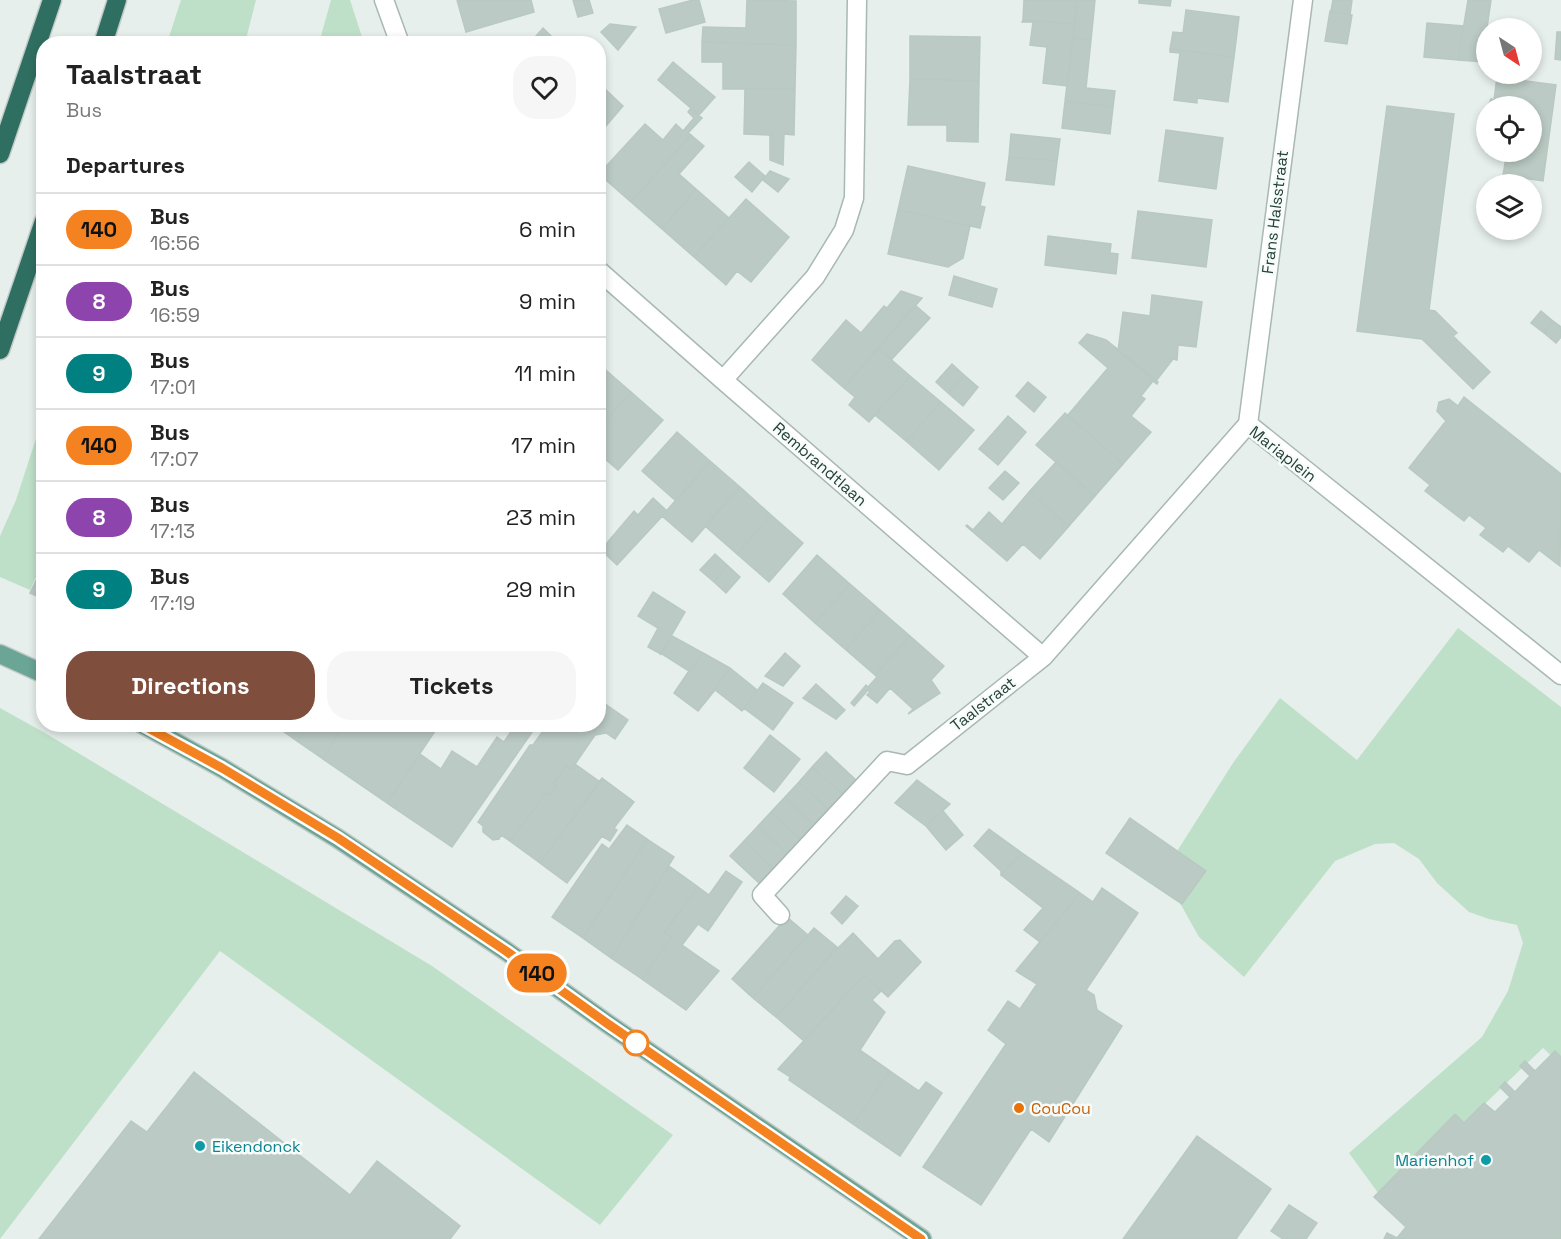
<!DOCTYPE html>
<html lang="en">
<head>
<meta charset="utf-8">
<style>
	body { margin:0; font-family:"Space Grotesk",sans-serif; background:#f6f6f6; color:#222; height:100vh; display:flex; flex-direction:column; font-size:22px; white-space:nowrap }
	* { box-sizing:border-box; margin:0 }
	p { font-size:20px; color:#767676 }
	.icon { flex:none; width:33px; height:33px; fill:none; stroke:currentColor; stroke-width:2; stroke-linecap:round; stroke-linejoin:round }
	.map { position:relative; flex:1; overflow:hidden }
	.panel { position:absolute; left:36px; top:36px; width:570px; height:696px; display:flex; flex-direction:column; background:#fff; border-radius:24px; box-shadow:0 3px 9px #0003 }
	.panel>* { flex:none }
	.badge { padding:0 12px; border-radius:20px; font-size:21px; line-height:39px }
	.needle { width:39px; rotate:144deg }
	.controls { position:absolute; left:1476px; top:18px; display:grid; gap:12px }
	.controls a { display:grid; place-items:center; width:66px; height:66px; border-radius:50%; background:#fff; box-shadow:0 3px 9px #0003; font-size:30px }
	.map>.badge { position:absolute; translate:-50% -50%; box-shadow:0 0 0 3px #fff }
	h2 { padding:0 30px; font-size:22px; line-height:54px }
	.round { display:grid; place-items:center; flex:none; width:63px; height:63px; border-radius:24px; background:#f6f6f6 }
	.summary { display:flex; align-items:center; justify-content:space-between; height:102px; padding:0 30px }
	h1 { font-size:28px; font-weight:700; line-height:45px }
	.action { display:flex; gap:12px; margin-top:auto; padding:12px 30px }
	.action a { flex:1; height:69px; border-radius:24px; background:#804e3d; color:#fff; font-size:24px; font-weight:700; line-height:69px; text-align:center }
	.action a+a { background:#f6f6f6; color:#222 }
	ul { padding:0; list-style:none }
	li { display:flex; align-items:center; gap:18px; height:72px; padding:0 30px; border-top:2px solid #e0e0e0 }
	li div { flex:1 }
	li b { display:block; font-size:22px }
	li em { font-style:normal }
	li .badge { min-width:66px; font-weight:700; text-align:center }
	.map>svg:first-child { display:block }
	.green { fill:#bfe0c8 }
	.building { fill:#bbcac4; stroke:#b8c9c2; stroke-width:1.5 }
	.lines { fill:none; stroke-linecap:round; stroke-linejoin:round }
	.minor-casing { stroke:#a8b8b2; stroke-width:21 }
	.major-casing { stroke:#c2cac8; stroke-width:21 }
	.highway-casing { stroke:#c2cac8; stroke-width:21 }
	.minor { stroke:#fff; stroke-width:18 }
	.major { stroke:#6aa596; stroke-width:18 }
	.highway { stroke:#2f6f62; stroke-width:18 }
	.line-casing { stroke:#fff; stroke-width:14 }
	.line { stroke:#f58220; stroke-width:9 }
	.stop-dot { fill:#fff; stroke:#f58220; stroke-width:3 }
	.food-dot { fill:#e8710a; stroke:#f7fbf9; stroke-width:2 }
	.culture-dot { fill:#0f9aa8; stroke:#f7fbf9; stroke-width:2 }
	.labels { text-anchor:middle; dominant-baseline:central; stroke-width:5; stroke-linejoin:round; paint-order:stroke }
	.street-label { font-size:16px; fill:#24423a; stroke:#f7fbf9 }
	.food-label { font-size:16px; fill:#c56008; stroke:#f7fbf9; text-anchor:start }
	.culture-label { font-size:16px; fill:#0d838f; stroke:#f7fbf9; text-anchor:start }
</style>
</head>
<body>
<div class="map">
<svg width="1561" height="1239" viewBox="0 0 1561 1239">
	<rect width="100%" height="100%" fill="#e6efeb"/>
	<path class="green" d="M181 0H256L245 43H167Z
		M331 0H350L364 43H319Z
		M43 417V561L30 590 0 577V536L16 500Z
		M1458 628 1561 707V1065L1543 1048 1384 1201 1349 1153 1482 1037 1508 991 1523 943 1517 925 1489 919 1469 912 1437 883 1419 859 1394 843 1375 844 1335 861 1244 977 1199 937 1176 896 1167 867 1233 763 1280 698 1357 760Z
		M0 708 45 733 432 966 673 1135 600 1225 220 951 0 1239Z"/>
	<path class="building" d="M457 0H531L534 12 466 32Z
		M573 0H589L593 13 578 17Z
		M693 0H699L705 22 666 33 659 9Z
		M747 0 796 1V45L702 42 703 27 746 28Z
		M1024 0H1077L1075 24 1023 20Z
		M1077 0H1095L1091 40 1073 38Z
		M1139 0H1171L1170 6 1139 3Z
		M1333 0H1352L1350 15 1331 11Z
		M1468 0H1491L1487 28H1493H1486V62L1458 60Z
		M1186 10 1239 17 1234 57 1170 49 1173 32 1183 33Z
		M1330 11 1352 15 1347 44 1325 41Z
		M1023 20 1075 24 1067 86 1043 83 1047 47 1030 45 1033 22H1022Z
		M1427 23 1463 26 1458 60 1424 57Z
		M610 24 636 27 618 50 601 32Z
		M543 28 559 44H529Z
		M1557 32H1561V60L1555 59Z
		M910 36 980 37 979 81 910 79Z
		M1073 38 1091 40 1086 88 1115 91 1113 107 1065 101Z
		M702 42 796 45 795 89H723V62H702Z
		M1170 49 1234 57 1228 102 1197 98V103L1174 100 1180 53 1170 52Z
		M673 62 715 97 699 115 658 80Z
		M1497 77 1556 85 1543 181 1503 175 1507 152H1532V106H1488L1491 99 1494 100Z
		M910 79 979 81 978 142 947 141V125H908Z
		M598 82 604 87 598 94Z
		M604 88 623 106 599 134 598 94Z
		M745 89H795L794 135 784 134 783 165 770 160V135L744 134Z
		M1065 101 1113 107 1110 134 1062 128Z
		M1387 106 1454 114 1429 310 1435 311 1457 333 1453 336 1490 372 1473 389 1422 339 1357 331Z
		M691 108 702 118 688 133 691 135 631 202 599 174 645 124 663 140 676 124 683 131 694 118 688 112Z
		M1166 130 1223 138 1216 189 1159 181Z
		M1011 134 1060 139 1057 161 1009 157Z
		M691 135 704 146 679 174 696 189 662 229 631 202Z
		M1009 157 1057 161 1054 185 1006 180Z
		M749 162 765 176 752 192 735 177Z
		M908 166 985 183 980 206 985 207 980 228 898 210Z
		M770 171 789 179 778 192 763 180Z
		M696 189 729 218 694 257 662 229Z
		M746 199 789 237 751 282 737 271 726 285 694 257Z
		M898 210 970 226 963 258 948 267 888 254Z
		M1138 211 1212 220 1206 267 1132 258Z
		M1048 236 1111 244 1110 253 1118 254 1116 274 1045 265Z
		M954 276 997 289 992 307 949 295Z
		M901 291 922 298 844 388 812 360 846 320 861 333 884 306 887 308Z
		M1152 295 1202 302 1196 347 1178 345 1177 360 1173 359 1156 381 1118 351 1123 312 1150 316Z
		M915 305 930 318 892 359 878 348Z
		M1541 311 1553 321 1544 333 1531 323Z
		M1553 321 1561 327V337L1556 343 1544 333Z
		M1087 334 1106 340 1158 382 1157 384 1153 381 1141 396 1145 399 1131 416 1151 432 1123 464 1068 415 1108 368 1079 343Z
		M878 348 910 376 869 422 849 405 855 397 844 388Z
		M952 364 964 375 948 393 936 382Z
		M600 365 631 392 598 429V366Z
		M964 375 978 387 963 406 948 393Z
		M910 376 941 402 906 441 875 415Z
		M1028 382 1046 397 1034 412 1016 396Z
		M631 392 663 420 618 470 598 453V429Z
		M1464 397 1561 474 1560 566 1539 550 1529 562 1508 546 1503 552 1480 535 1486 528 1469 515 1464 521 1425 491 1430 485 1409 468 1446 421 1437 411 1439 402 1449 399 1458 406Z
		M941 402 974 430 939 470 906 441Z
		M1065 413 1123 464 1095 496 1036 445Z
		M1008 416 1026 432 998 465 979 449Z
		M677 432 710 461 676 501 642 471Z
		M710 461 740 487 692 542 662 516Z
		M1056 462 1095 496 1069 526 1029 492Z
		M1005 471 1019 483 1003 500 989 488Z
		M740 487 771 515 737 554 705 526Z
		M1029 492 1069 526 1040 559 1023 544 1007 561 966 526 967 525 973 530 989 512 1002 524Z
		M653 498 667 511 617 565 601 550 634 511 638 515Z
		M771 515 803 543 769 582 737 554Z
		M715 554 727 565 714 582 700 570Z
		M817 555 850 584 815 623 783 594Z
		M44 564V599L30 593Z
		M727 565 740 577 726 593 714 582Z
		M850 584 880 610 846 650 815 623Z
		M653 592 685 612 660 655 661 654 648 647 658 628 638 616Z
		M880 610 910 636 875 675 846 650Z
		M672 636 703 653 674 693 689 671 662 654Z
		M910 636 944 666 931 680 940 693 908 714 913 709 890 688 877 703 867 695 870 692 868 690 854 706 851 703 866 685 868 687 877 677 875 675Z
		M703 653 730 668 698 711 674 693Z
		M785 653 800 666 783 686 765 676Z
		M730 668 757 690 742 711 715 690 698 711Z
		M763 683 793 703 773 730 744 708Z
		M816 684 845 710 836 719 803 698Z
		M601 701 628 720 615 739 606 733 595 735 571 770 566 766 553 784 557 786 551 795 546 793 510 841 501 835 499 839 493 840 483 832V826L478 822 530 745H533L548 724H576L583 729 585 724H598V705Z
		M273 724H308L297 741Z
		M308 724H344L323 759 297 741Z
		M344 724H433L437 728 387 803 323 759Z
		M516 724H530L535 728 452 847 387 803 420 754 441 769 452 751 477 767 497 737 504 742Z
		M770 735 800 759 774 792 744 768Z
		M826 752 856 780 843 795 812 767Z
		M575 764 600 782 540 863 510 841 546 793 551 795 557 786 553 784 566 766 571 770Z
		M812 767 843 795 828 809 799 782Z
		M602 778 634 802 614 828 617 830 610 841 602 836 567 883 540 863Z
		M917 780 950 804 926 826 895 803Z
		M799 782 828 809 814 825 785 797Z
		M785 797 814 825 801 840 771 812Z
		M943 811 963 835 946 850 926 826Z
		M771 812 801 840 788 854 758 826Z
		M1130 818 1206 871 1182 904 1106 853Z
		M627 825 647 839 583 938 552 917 602 844 609 849Z
		M758 826 788 854 774 869 744 841Z
		M989 829 1022 853 1001 875V871L974 846Z
		M647 839 674 857 611 958 583 938Z
		M744 841 774 869 760 884 730 856Z
		M1022 853 1080 893 1040 942 1024 930 1043 908 1001 875Z
		M669 866 698 887 664 933 672 937 642 979 611 958Z
		M726 871 742 882 708 931 698 924 682 945 719 971 686 1010 642 979 672 937 664 933 698 887 709 895Z
		M1102 888 1138 913 1086 990 1094 995 1097 1010 1122 1026 1049 1142 1031 1129 981 1205 923 1167 1006 1044 988 1030 1008 1001 1020 1009 1037 984 1016 971 1080 893 1093 902Z
		M846 896 858 906 842 924 831 913Z
		M787 917 808 935 753 998 732 979Z
		M814 928 837 947 776 1017 753 998Z
		M853 933 878 959 895 941 900 940 921 962 888 997 864 975 804 1041 776 1017 825 961Z
		M864 975 881 991 872 1000 885 1012 860 1050 890 1071 853 1124 789 1080 790 1077 778 1069Z
		M1555 1051 1561 1057V1239H1384L1387 1233 1397 1238 1406 1227 1374 1197 1455 1114 1464 1123 1484 1103 1495 1112 1510 1097 1500 1087 1505 1082 1515 1092 1530 1076 1520 1066 1525 1061 1535 1071Z
		M890 1071 919 1091 926 1082 942 1093 900 1156 853 1124Z
		M194 1072 350 1195 377 1161 460 1226 450 1239H39L131 1121 147 1132Z
		M1197 1136 1271 1189 1236 1239H1123Z
		M1289 1205 1317 1223 1306 1239H1283L1271 1231Z"/>
	<g class="lines">
		<g class="minor-casing">
			<path id="minor" d="M384 0 400 44
				M598 270 723 380 1043 657
				M723 380 815 277 844 230 854 198 857 0
				M1248 424 1303 0
				M1248 424 1561 675
				M780 915 762 895 887 761 907 765 1043 657 1248 424"/>
		</g>
		<g class="major-casing">
			<path id="major" d="M0 654 44 674
				M142 724 222 768 337 838 506 951 608 1024 922 1239"/>
		</g>
		<g class="highway-casing">
			<path id="highway" d="M103 44 117 0
				M0 154 52 0
				M0 350 44 221"/>
		</g>
		<use href="#minor" class="minor"/>
		<use href="#major" class="major"/>
		<use href="#highway" class="highway"/>
	</g>
	<g class="lines">
		<g class="line-casing">
			<path id="line" d="M141 724 222 768 338 838 506 951 608 1024 921 1239"/>
		</g>
		<use href="#line" class="line"/>
	</g>
	<circle class="stop-dot" cx="636" cy="1043" r="12"/>
	<circle class="food-dot" cx="1019" cy="1108" r="6"/>
	<g class="culture-dot">
		<circle cx="200" cy="1146" r="6"/>
		<circle cx="1486" cy="1160" r="6"/>
	</g>
	<g class="labels">
		<g class="street-label">
			<text transform="translate(1275 212) rotate(-83)">Frans Halsstraat</text>
			<text transform="translate(1283 454) rotate(38)">Mariaplein</text>
			<text transform="translate(820 464) rotate(41)">Rembrandtlaan</text>
			<text transform="translate(983 704) rotate(-38)">Taalstraat</text>
		</g>
		<g class="food-label">
			<text x="1031" y="1108">CouCou</text>
		</g>
		<g class="culture-label">
			<text x="212" y="1146">Eikendonck</text>
			<text x="1474" y="1160" text-anchor="end">Marienhof</text>
		</g>
	</g>
</svg>
<div class="controls">
<a><svg class="needle" viewBox="-14 -14 28 28"><path d="M0-13l5 13h-10z" fill="#e53935"/><path d="M0 13l5-13h-10z" fill="#767676"/></svg></a>
<a><svg class="icon" aria-label="locate" viewBox="0 0 24 24"><circle cx="12" cy="12" r="6"/><path d="M12 2v4M12 18v4M2 12h4M18 12h4"/></svg></a>
<a><svg class="icon" aria-label="layers" viewBox="0 0 24 24"><path d="M12 4l9 5-9 5-9-5zM3 14l9 5 9-5"/></svg></a>
</div>
<b class="badge" style="left:537px;top:973px;background:#f58220;color:#111">140</b>
<section class="panel">
<div class="summary"><div><h1>Taalstraat</h1><p>Bus</p></div><a class="round"><svg class="icon" aria-label="heart" viewBox="0 0 24 24"><path d="M12 20l-8-8c-3-5 5-10 8-4 3-6 11-1 8 4z"/></svg></a></div>
<h2>Departures</h2>
<ul>
<li><span class="badge" style="background:#f58220;color:#111">140</span><div><b>Bus</b><p>16:56</p></div><em>6 min</em></li>
<li><span class="badge" style="background:#8e44ad;color:#fff">8</span><div><b>Bus</b><p>16:59</p></div><em>9 min</em></li>
<li><span class="badge" style="background:#008080;color:#fff">9</span><div><b>Bus</b><p>17:01</p></div><em>11 min</em></li>
<li><span class="badge" style="background:#f58220;color:#111">140</span><div><b>Bus</b><p>17:07</p></div><em>17 min</em></li>
<li><span class="badge" style="background:#8e44ad;color:#fff">8</span><div><b>Bus</b><p>17:13</p></div><em>23 min</em></li>
<li><span class="badge" style="background:#008080;color:#fff">9</span><div><b>Bus</b><p>17:19</p></div><em>29 min</em></li>
</ul>
<div class="action"><a>Directions</a><a>Tickets</a></div>
</section>
</div>
</body>
</html>
